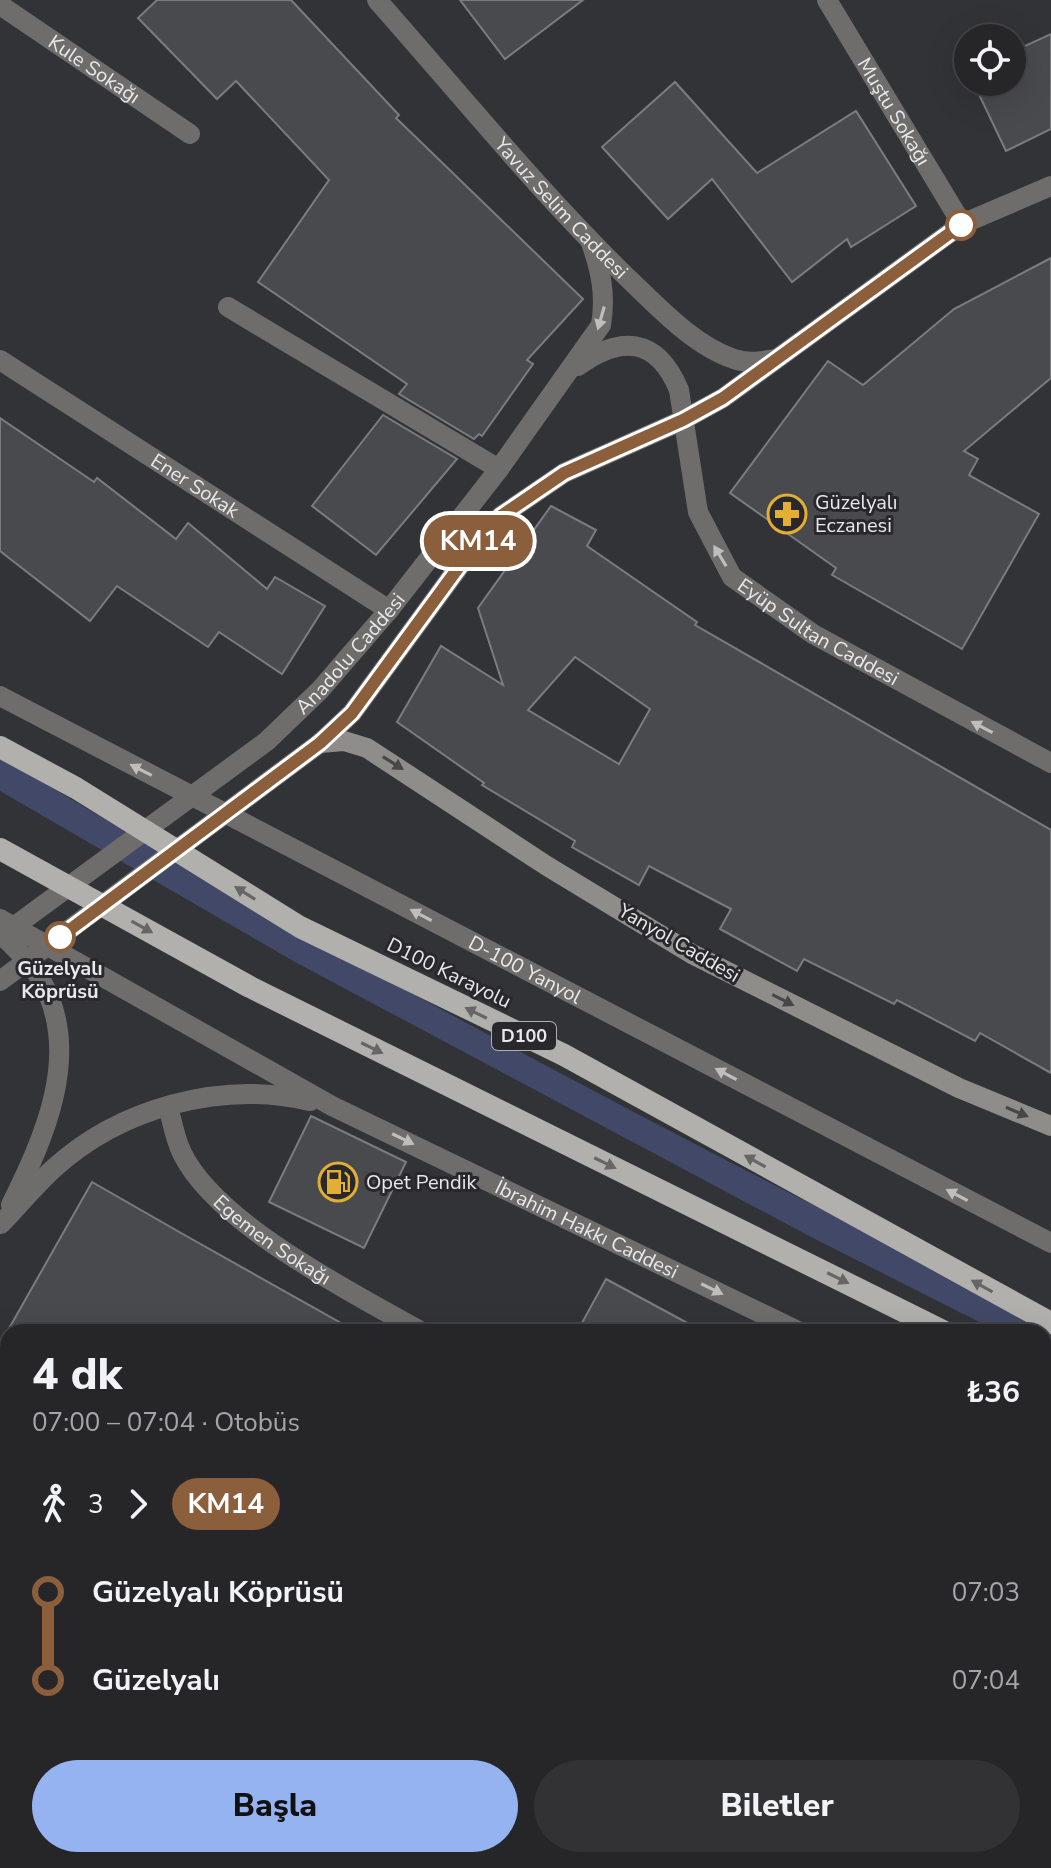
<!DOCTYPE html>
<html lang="tr">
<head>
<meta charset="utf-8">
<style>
	body { margin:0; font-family:"Nunito Sans",sans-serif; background:#323235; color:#f1f3f6; height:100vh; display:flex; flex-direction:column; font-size:30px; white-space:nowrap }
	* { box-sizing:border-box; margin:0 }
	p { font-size:26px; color:#a4a5a8 }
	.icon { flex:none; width:44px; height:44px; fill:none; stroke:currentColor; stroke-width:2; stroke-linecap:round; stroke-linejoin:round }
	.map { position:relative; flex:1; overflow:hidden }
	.panel { position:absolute; left:0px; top:1324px; width:1052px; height:544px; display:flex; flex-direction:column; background:#262629; border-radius:24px 24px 0 0; box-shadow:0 8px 32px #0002,0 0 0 2px #424346 }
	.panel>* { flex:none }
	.badge { padding:0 16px; border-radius:26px; font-size:28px; line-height:52px }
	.fabs { position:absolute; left:954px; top:24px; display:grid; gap:16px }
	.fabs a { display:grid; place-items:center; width:72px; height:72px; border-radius:50%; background:#262629; box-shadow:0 8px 32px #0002,0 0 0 2px #424346; font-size:40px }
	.map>.badge { position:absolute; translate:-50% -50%; box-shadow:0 0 0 4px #fff }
	.legs { display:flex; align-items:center; gap:12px; height:88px; padding:0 32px; font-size:26px }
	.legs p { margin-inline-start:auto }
	.headline { display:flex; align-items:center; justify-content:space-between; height:136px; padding:0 32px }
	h1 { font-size:44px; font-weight:800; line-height:60px }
	.action { display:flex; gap:16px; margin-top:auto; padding:16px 32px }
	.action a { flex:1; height:92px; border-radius:48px; background:#95b2f1; color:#111; font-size:32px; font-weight:800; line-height:92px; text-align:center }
	.action a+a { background:#323235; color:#f1f3f6 }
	ul { padding:0 32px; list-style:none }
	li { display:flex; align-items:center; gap:28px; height:88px; font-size:30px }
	li i { display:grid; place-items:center; width:12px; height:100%; margin:0 10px; background:currentColor }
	li i::after { content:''; width:20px; height:20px; margin:-10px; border:6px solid; border-radius:50%; background:#262629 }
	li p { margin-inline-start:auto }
	li:first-child i { background:linear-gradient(#0000 50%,currentColor 0) }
	li:last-child i { background:linear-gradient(currentColor 50%,#0000 0) }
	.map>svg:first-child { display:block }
	.green { fill:#424867 }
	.building { fill:#494a4e; stroke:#7b7c80; stroke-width:2; fill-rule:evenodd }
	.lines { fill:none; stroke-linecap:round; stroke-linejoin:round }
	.service { stroke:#6e6d6b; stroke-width:20 }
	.minor { stroke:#6e6d6b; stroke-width:20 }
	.tertiary { stroke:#6e6d6b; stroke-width:20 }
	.secondary { stroke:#8e8d8a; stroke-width:20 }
	.trunk { stroke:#b2b0ac; stroke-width:22 }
	.oneway { fill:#bebebe }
	.oneway2 { fill:#474749 }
	.oneway3 { fill:#676666 }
	.line-1-casing { stroke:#fff; stroke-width:18 }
	.line-1 { stroke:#8b5e3c; stroke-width:12 }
	.stop-1-dot { fill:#fff; stroke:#8b5e3c; stroke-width:4 }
	.labels { text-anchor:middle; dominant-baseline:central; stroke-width:6; stroke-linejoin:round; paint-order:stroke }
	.shield { fill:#29292d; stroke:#afafb2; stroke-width:2 }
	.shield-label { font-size:18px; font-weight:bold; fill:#e9e9eb }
	.street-label { font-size:20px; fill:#e9e9eb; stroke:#29292d }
	.poi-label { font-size:20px; fill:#e9e9eb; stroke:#29292d; text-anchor:start }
	.stop-label { font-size:20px; font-weight:bold; fill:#e9e9eb; stroke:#29292d }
</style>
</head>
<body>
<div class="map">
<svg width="1051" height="1868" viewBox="0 0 1051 1868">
	<rect width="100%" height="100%" fill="#323337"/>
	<path class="green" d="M0 756C340 964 695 1146 1051 1326V1358L1044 1355V1332H999L813 1238 295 962 0 791Z"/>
	<path class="building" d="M157 0H291L399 115 396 118 583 299 527 360 533 364 482 436 479 434 474 439 399 394 407 384 258 282 329 180 236 81 217 99 138 18Z
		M460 0H583L505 59Z
		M1051 34V129L1006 151 973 82H1012V52Z
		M675 82 757 173 856 111 916 206 851 247 847 239 792 282 712 179 668 219 602 147Z
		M1051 258V378L964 451 978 459 969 475 1039 514 962 649 832 575 836 568 730 493 828 361 863 385 954 309Z
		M383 415 457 459 376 555 312 506Z
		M0 418 94 482 97 478 176 539 188 523 267 589 275 577 325 606 282 674 219 632 208 647 117 586 90 621 0 551Z
		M551 506 596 530 587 546 697 622 695 625 1051 830V1073L980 1033 975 1041 897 1000 894 1004 804 959 797 971 720 929 731 909 649 866 639 885 572 847 575 841 482 785 484 783 397 722 441 646 503 685 478 608ZM575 657 650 709 619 764 528 710Z
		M311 1116 406 1162 364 1248 269 1202Z
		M92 1182 181 1233 357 1332H7Z
		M606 1279 704 1332H577Z"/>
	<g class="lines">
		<path class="service" id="s1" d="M0 696 1051 1243"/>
		<g class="minor">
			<path id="s2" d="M827 0 962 224"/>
			<path id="s3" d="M0 5 190 134"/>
			<path d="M228 307 499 469"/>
			<path id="s4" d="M0 360 389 610"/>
			<path id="s5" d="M168 1106C172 1121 175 1139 182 1153 216 1224 353 1293 422 1332"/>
			<path d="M0 1418 8 1422"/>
			<path d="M1044 1667 1051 1670"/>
			<path d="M0 1726 8 1730"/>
			<path d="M246 1860 260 1868"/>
			<path d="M780 1860 795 1868"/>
			<path d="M130 1868 133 1860"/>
			<path d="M900 1868 904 1860"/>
		</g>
		<g class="tertiary">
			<path id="s6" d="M377 0C462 96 543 197 636 286 663 312 697 347 734 359 748 364 762 361 776 359"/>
			<path id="s7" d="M578 366C621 335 657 337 679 390L698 512 732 577 813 634 1051 763"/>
			<path id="s8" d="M0 919 332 1106 800 1332"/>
			<path d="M0 933C14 947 31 962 41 980 83 1053 44 1138 11 1205"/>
			<path id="s9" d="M0 937 267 741 320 690 389 610 499 469 601 325C606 295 601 271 591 243"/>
			<path d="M0 981 320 743 352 713 483 534 501 516 564 473 683 420 723 398 962 224 1051 186"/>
			<path d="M1 1224C18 1206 34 1187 52 1170 119 1108 221 1080 310 1101"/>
			<path d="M1044 1453 1051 1457"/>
		</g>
		<path class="secondary" d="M320 743 344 741 367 748 547 866 692 954 959 1088 1051 1126"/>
		<path class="trunk" d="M0 747 76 788 300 927 564 1055 1051 1323
			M0 849 250 987 945 1332
			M1044 1383 1051 1387"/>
	</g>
	<defs><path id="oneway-solid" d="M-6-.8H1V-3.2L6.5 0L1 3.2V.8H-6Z" transform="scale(2)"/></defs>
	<g class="oneway">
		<use href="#oneway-solid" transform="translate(601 318) rotate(106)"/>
		<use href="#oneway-solid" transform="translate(720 556) rotate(-121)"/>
		<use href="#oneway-solid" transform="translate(982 727) rotate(-152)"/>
		<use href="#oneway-solid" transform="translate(141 770) rotate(-153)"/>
		<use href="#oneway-solid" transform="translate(421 915) rotate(-152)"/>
		<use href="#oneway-solid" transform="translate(726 1074) rotate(-152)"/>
		<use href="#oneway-solid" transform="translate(403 1139) rotate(26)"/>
		<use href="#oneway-solid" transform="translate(957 1195) rotate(-152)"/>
		<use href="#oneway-solid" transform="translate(712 1289) rotate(26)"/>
	</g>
	<g class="oneway2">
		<use href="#oneway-solid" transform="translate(393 763) rotate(32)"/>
		<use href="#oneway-solid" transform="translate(783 1000) rotate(27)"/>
		<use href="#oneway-solid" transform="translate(1017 1112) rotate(23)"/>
	</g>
	<g class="oneway3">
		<use href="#oneway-solid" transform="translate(245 893) rotate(-148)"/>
		<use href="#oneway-solid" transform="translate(142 927) rotate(29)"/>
		<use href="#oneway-solid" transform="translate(476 1013) rotate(-154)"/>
		<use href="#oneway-solid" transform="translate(372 1048) rotate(26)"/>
		<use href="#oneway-solid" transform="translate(755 1161) rotate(-151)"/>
		<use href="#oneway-solid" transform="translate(605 1163) rotate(26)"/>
		<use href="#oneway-solid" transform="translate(838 1278) rotate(26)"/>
		<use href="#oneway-solid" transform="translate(982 1286) rotate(-151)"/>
	</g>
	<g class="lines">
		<g class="line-1-casing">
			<path id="line-1" d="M60 937 320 743 352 713 483 534 501 516 564 473 683 420 723 398 961 225"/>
		</g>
		<use href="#line-1" class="line-1"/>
	</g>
	<defs>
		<g id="pharmacy-ring" transform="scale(2)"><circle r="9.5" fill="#29292d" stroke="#e3ae34" stroke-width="1.5"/><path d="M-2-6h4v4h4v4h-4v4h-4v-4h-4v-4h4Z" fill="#e3ae34"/></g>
		<g id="fuel-ring" transform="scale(2)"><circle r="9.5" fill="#29292d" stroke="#e3ae34" stroke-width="1.5"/><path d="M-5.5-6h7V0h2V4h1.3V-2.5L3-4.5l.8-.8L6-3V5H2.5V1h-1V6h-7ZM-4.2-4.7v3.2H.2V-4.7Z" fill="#e3ae34"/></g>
	</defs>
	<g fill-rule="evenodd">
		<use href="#pharmacy-ring" x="787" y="514"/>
		<use href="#fuel-ring" x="338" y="1182"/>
	</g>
	<g class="stop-1-dot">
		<circle cx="961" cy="225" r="14"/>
		<circle cx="60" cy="937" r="14"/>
	</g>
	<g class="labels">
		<rect class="shield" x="492" y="1022" width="64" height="28" rx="6"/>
		<g class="shield-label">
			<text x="524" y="1036">D100</text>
		</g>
		<g class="street-label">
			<text stroke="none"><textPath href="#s3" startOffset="114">Kule Sokağı</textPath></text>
			<text stroke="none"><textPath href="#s2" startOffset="130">Muştu Sokağı</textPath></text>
			<text stroke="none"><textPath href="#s6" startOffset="278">Yavuz Selim Caddesi</textPath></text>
			<text stroke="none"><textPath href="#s4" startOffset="232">Ener Sokak</textPath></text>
			<text stroke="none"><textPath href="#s7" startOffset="426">Eyüp Sultan Caddesi</textPath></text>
			<text stroke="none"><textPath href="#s9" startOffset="452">Anadolu Caddesi</textPath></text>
			<text transform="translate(679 943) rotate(30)">Yanyol Caddesi</text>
			<text stroke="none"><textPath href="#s1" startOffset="592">D-100 Yanyol</textPath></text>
			<text transform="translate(449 973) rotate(26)">D100 Karayolu</text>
			<text stroke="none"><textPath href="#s8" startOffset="664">İbrahim Hakkı Caddesi</textPath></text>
			<text stroke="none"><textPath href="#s5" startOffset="176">Egemen Sokağı</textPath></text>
		</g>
		<g class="poi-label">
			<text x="815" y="502">Güzelyalı<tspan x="815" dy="23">Eczanesi</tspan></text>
			<text x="366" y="1182">Opet Pendik</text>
		</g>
		<g class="stop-label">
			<text x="60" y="968">Güzelyalı<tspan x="60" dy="23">Köprüsü</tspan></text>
		</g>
	</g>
</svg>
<div class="fabs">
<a><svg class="icon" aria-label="locate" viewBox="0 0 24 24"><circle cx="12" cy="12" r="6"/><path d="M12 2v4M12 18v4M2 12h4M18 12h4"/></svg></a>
</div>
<b class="badge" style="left:478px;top:541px;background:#8b5e3c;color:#fff">KM14</b>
<section class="panel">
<div class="headline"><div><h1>4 dk</h1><p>07:00 – 07:04 · Otobüs</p></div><b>₺36</b></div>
<div class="legs"><svg class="icon" aria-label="walk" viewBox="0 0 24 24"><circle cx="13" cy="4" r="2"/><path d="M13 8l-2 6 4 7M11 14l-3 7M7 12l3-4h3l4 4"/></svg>3<svg class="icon" aria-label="forward" viewBox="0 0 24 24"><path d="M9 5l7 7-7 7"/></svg><b class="badge" style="background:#8b5e3c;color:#fff">KM14</b></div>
<ul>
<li><i style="color:#8b5e3c"></i><b>Güzelyalı Köprüsü</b><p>07:03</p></li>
<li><i style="color:#8b5e3c"></i><b>Güzelyalı</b><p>07:04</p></li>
</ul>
<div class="action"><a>Başla</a><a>Biletler</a></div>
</section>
</div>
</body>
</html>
